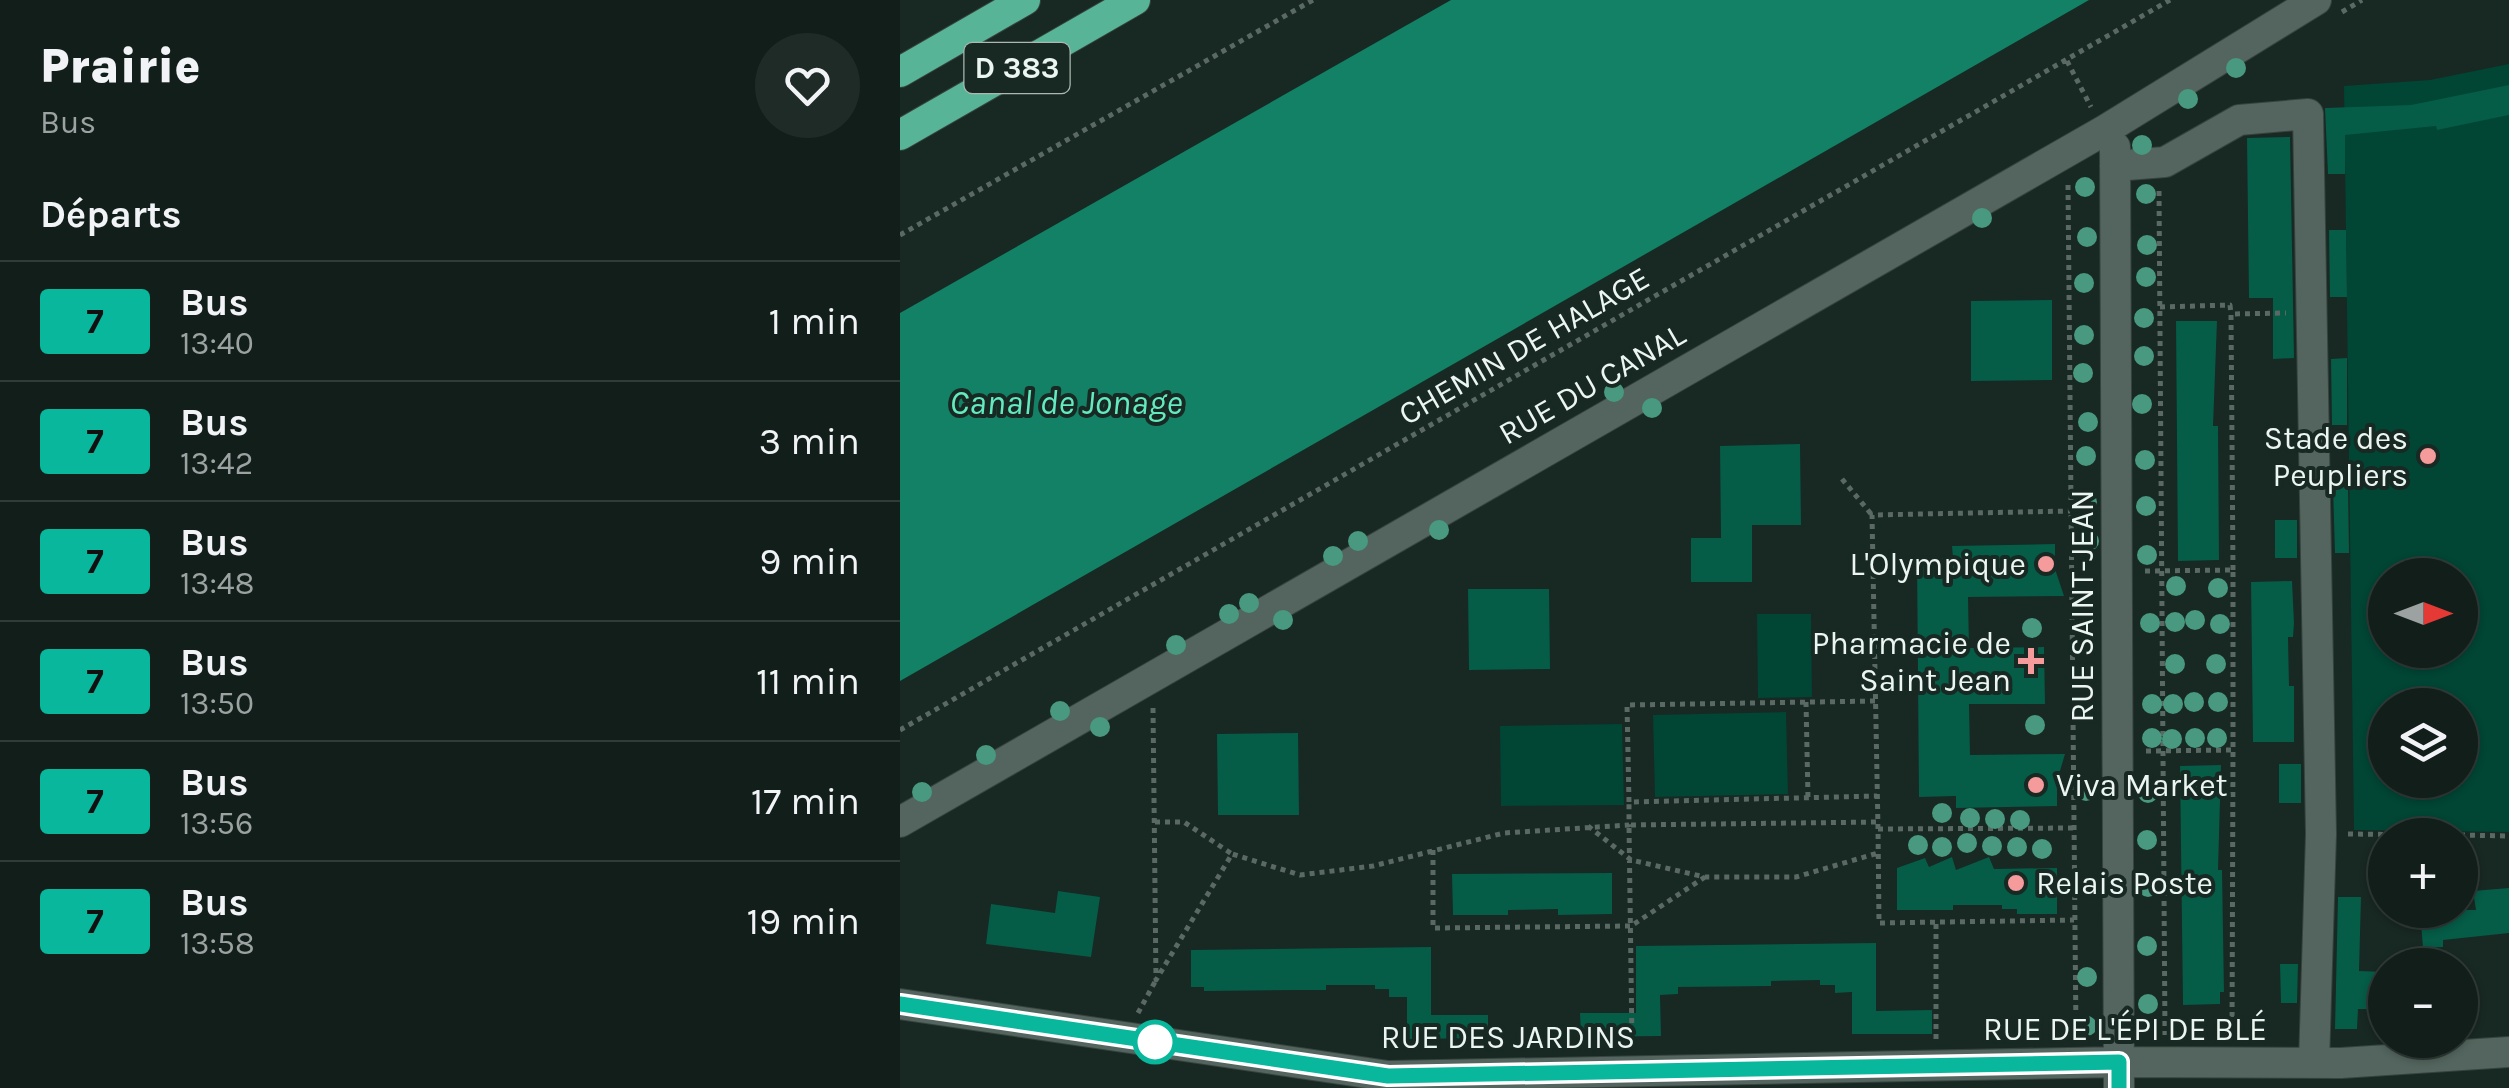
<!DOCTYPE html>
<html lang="fr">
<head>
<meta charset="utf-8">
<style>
	body { margin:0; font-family:Karla,sans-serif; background:#1f2b27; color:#f1f3f6; height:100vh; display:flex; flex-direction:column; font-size:38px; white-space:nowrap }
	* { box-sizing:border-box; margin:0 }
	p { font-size:32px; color:#9ca2a2 }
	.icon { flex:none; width:55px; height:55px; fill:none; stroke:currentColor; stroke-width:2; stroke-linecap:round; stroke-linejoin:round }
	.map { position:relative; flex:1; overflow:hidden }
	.drawer { display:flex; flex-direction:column; background:#121e1a; width:900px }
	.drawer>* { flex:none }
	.badge { padding:0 20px; border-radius:8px; font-size:35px; line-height:65px }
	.needle { width:65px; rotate:90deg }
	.controls { position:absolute; left:1468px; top:558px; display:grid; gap:20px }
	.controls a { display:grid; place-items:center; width:110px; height:110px; border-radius:50%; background:#121e1a; box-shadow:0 2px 8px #0004,0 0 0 2px #313c39; font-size:50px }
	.map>.badge { position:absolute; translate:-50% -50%; box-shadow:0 0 0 5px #fff }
	h2 { padding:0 40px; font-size:38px; line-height:90px }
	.round { display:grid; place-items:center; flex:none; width:105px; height:105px; border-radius:52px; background:#1f2b27 }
	.overview { display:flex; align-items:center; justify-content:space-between; height:170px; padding:0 40px }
	h1 { font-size:48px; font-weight:800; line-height:75px }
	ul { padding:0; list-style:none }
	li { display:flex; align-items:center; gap:30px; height:120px; padding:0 40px; border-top:2px solid #313c39 }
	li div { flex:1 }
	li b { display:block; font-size:38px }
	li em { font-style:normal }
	li .badge { min-width:110px; font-weight:700; text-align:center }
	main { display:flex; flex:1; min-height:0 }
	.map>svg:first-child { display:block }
	.green { fill:#014534; fill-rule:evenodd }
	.water { fill:#128165 }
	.building { fill:#055c47 }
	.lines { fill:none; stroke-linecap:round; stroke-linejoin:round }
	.minor-casing { stroke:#36433e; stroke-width:32 }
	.highway-casing { stroke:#36433e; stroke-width:32 }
	.path { stroke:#5b6964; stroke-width:5; stroke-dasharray:5 5; stroke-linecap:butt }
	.minor { stroke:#53655e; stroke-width:30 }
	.highway { stroke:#57b496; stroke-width:30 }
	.tree { fill:#48997f }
	.line-casing { stroke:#fff; stroke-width:22 }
	.line { stroke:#08b79c; stroke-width:15 }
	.poi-dot { fill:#f59b9b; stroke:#182822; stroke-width:4 }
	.stop-dot { fill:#fff; stroke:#08b79c; stroke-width:5 }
	.labels { text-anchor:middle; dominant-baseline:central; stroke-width:8; stroke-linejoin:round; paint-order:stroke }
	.shield { fill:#182822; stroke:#acb8b3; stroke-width:2.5 }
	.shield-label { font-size:30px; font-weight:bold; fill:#ebf5f1 }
	.street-label { font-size:32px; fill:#ebf5f1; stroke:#182822 }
	.poi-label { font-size:32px; fill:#ebf5f1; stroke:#182822; text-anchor:end }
	.water-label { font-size:35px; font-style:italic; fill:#63eac0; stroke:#182822 }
</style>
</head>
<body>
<main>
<section class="drawer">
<div class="overview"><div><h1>Prairie</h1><p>Bus</p></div><a class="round"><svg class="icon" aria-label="heart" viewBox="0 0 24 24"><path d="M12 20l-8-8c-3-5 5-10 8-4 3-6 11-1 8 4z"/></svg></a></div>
<h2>Départs</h2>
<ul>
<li><span class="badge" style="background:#08b79c;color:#111">7</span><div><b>Bus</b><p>13:40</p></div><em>1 min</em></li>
<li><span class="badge" style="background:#08b79c;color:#111">7</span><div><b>Bus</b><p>13:42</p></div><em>3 min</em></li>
<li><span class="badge" style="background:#08b79c;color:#111">7</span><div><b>Bus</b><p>13:48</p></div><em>9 min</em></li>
<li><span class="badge" style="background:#08b79c;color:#111">7</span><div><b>Bus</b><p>13:50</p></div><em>11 min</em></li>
<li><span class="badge" style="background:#08b79c;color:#111">7</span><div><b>Bus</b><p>13:56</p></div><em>17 min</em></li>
<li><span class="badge" style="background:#08b79c;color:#111">7</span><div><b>Bus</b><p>13:58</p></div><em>19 min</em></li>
</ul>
</section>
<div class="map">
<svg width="1609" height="1088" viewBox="0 0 1609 1088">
	<rect width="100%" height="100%" fill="#182822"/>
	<path class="green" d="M1609 64V832L1454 830 1444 86 1530 80ZM1485 575H1560V650H1485ZM1485 705H1560V780H1485Z
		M857 614H911L912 697 858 698Z
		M886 712 888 794 755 797 753 715Z
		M722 724 724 805 601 806 600 726Z"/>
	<path class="water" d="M551 0H1189L0 681V313Z"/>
	<path class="building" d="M1609 85V115L1537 130 1536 126 1445 135V174H1428L1425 108 1511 105Z
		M1390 137 1394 358 1373 359V298H1349L1347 138Z
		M1429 230H1446L1447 297H1430Z
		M1152 300V380L1071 381V301Z
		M1276 321H1317L1313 426H1318L1319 560 1278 561Z
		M1447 358V425H1432L1431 359Z
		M900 444 901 525H852V582H791V538H821L820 446Z
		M1448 486 1449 553H1435L1433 487Z
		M1375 520H1397V558H1375Z
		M1155 544V569L1164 596 1068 597 1069 648 1144 647 1145 704H1069L1070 755 1165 754 1157 781V806L1056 808V796L1019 797 1017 558H1053L1052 546Z
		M1392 581 1394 623 1393 637H1388L1389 686H1394V742H1353L1351 582Z
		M568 589H649L650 669 569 670Z
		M398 733 399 815H318L317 734Z
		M1379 764H1401V803H1379Z
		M1321 765 1318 870H1322L1324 992H1320V1004L1283 1005 1280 766Z
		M1052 857 1056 870 1089 857 1094 869 1157 868V914H1117V909H1102V905H1053V910H997V868L1025 858 1029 867Z
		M712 873V914L658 915V909L608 910V915H553L552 874Z
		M1609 888V933L1543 940V947L1523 948 1520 910H1576L1573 891Z
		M158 891 200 897 191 957 86 944 91 904 155 913Z
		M1438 897H1461L1459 971 1485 972V1009H1458L1457 1029H1435Z
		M976 943V1011L1032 1010V1034H952V992L935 993V985H920V980L871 981V986L778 987V994L760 995 761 1036 681 1037 680 1013H736V946Z
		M531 947V1015H588V1038L507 1039V997H489V989H475V985H426V990H398L304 991V987H291V950Z
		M1380 964H1398L1397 1003H1381Z"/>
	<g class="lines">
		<g class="minor-casing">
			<path id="minor" d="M1215 147 1219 1088
				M1215 166 1265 162 1339 120 1408 114 1421 834 1414 1063
				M0 822 1205 130 1416 0
				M0 1004 488 1076 1219 1062 1441 1063 1609 1052"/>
		</g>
		<g class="highway-casing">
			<path id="highway" d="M0 72 125 0
				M0 135 235 0"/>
		</g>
		<path class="path" d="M1442 12 1462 0
			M1167 61 1191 107
			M1168 185 1176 1034
			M1259 191 1265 1035
			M0 235 413 0
			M1260 307 1330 305 1331 314
			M942 479 972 515
			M1333 570 1331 314 1386 313
			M1245 571 1333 570V750L1246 751
			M975 701 727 705 729 802 977 796
			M906 702 908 798
			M253 708 256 980 332 854 400 875 473 866 604 833 729 825V802
			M0 730 1270 0
			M255 822H284L332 854
			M688 826 731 860 805 877H896L978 853
			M1173 828 978 829 979 923 1174 920
			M978 829 972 515 1170 511
			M1448 834 1530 835
			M1560 835 1609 836
			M533 850V928L731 926 805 877
			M238 1013 256 980
			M1332 1037 1333 750
			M1036 1039V922
			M732 1043 729 825 978 822"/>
		<use href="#minor" class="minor"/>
		<use href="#highway" class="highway"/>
	</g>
	<g class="tree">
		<circle cx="1336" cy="68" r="10"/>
		<circle cx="1288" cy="99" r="10"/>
		<circle cx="1242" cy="145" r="10"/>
		<circle cx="1185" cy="187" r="10"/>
		<circle cx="1246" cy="194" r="10"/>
		<circle cx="1082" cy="218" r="10"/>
		<circle cx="1187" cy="237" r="10"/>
		<circle cx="1247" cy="245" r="10"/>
		<circle cx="1246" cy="277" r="10"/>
		<circle cx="1184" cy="283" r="10"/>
		<circle cx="1244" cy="318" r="10"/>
		<circle cx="1184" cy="335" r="10"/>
		<circle cx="1244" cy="356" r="10"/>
		<circle cx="1183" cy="373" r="10"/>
		<circle cx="714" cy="392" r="10"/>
		<circle cx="1242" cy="404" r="10"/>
		<circle cx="752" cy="408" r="10"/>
		<circle cx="1188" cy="422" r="10"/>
		<circle cx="1186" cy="456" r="10"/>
		<circle cx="1245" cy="460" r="10"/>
		<circle cx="1187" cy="502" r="10"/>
		<circle cx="1246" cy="506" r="10"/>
		<circle cx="539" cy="530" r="10"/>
		<circle cx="458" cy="541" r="10"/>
		<circle cx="1189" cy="541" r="10"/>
		<circle cx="1247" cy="555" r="10"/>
		<circle cx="433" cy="556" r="10"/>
		<circle cx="1276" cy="586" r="10"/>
		<circle cx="1318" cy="588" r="10"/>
		<circle cx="349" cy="603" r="10"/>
		<circle cx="329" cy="614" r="10"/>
		<circle cx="383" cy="620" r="10"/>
		<circle cx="1295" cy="620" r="10"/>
		<circle cx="1275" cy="622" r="10"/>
		<circle cx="1250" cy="623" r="10"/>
		<circle cx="1320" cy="624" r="10"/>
		<circle cx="1132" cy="628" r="10"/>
		<circle cx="276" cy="645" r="10"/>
		<circle cx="1275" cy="664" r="10"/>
		<circle cx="1316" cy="664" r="10"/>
		<circle cx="1294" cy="702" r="10"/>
		<circle cx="1318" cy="702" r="10"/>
		<circle cx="1252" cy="704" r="10"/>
		<circle cx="1273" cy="704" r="10"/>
		<circle cx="160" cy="711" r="10"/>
		<circle cx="1135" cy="725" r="10"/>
		<circle cx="200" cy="727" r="10"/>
		<circle cx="1252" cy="738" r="10"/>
		<circle cx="1295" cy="738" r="10"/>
		<circle cx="1317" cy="738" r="10"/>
		<circle cx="1272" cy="739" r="10"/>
		<circle cx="86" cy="755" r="10"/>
		<circle cx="1186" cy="791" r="10"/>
		<circle cx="22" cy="792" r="10"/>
		<circle cx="1248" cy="793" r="10"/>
		<circle cx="1042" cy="813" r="10"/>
		<circle cx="1070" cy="818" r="10"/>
		<circle cx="1095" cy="819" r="10"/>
		<circle cx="1120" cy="820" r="10"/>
		<circle cx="1247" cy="840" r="10"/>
		<circle cx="1067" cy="843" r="10"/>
		<circle cx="1018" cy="845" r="10"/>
		<circle cx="1092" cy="846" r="10"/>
		<circle cx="1042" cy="847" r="10"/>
		<circle cx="1117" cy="847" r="10"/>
		<circle cx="1142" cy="849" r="10"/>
		<circle cx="1248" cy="887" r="10"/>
		<circle cx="1247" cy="946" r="10"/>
		<circle cx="1187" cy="977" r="10"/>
		<circle cx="1248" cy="1004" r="10"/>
		<circle cx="1187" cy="1026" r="10"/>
	</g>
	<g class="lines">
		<g class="line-casing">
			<path id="line" d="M0 1004 488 1076 1219 1062V1088"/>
		</g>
		<use href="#line" class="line"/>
	</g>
	<g class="poi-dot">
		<circle cx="1528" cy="456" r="10"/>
		<circle cx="1146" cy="564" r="10"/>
		<path d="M1126 646h10v10h10v10h-10v10h-10v-10h-10v-10h10z"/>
		<circle cx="1136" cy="785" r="10"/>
		<circle cx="1116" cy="883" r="10"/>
	</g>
	<circle class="stop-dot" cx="255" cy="1042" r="20"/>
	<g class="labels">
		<rect class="shield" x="64.5" y="43" width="105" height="50" rx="8"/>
		<g class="shield-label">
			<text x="117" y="68">D 383</text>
		</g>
		<g class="street-label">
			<text transform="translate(624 346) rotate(-30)">CHEMIN DE HALAGE</text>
			<text transform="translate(692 384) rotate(-30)">RUE DU CANAL</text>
			<text transform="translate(1182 606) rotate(-90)">RUE SAINT-JEAN</text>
			<text x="1225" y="1029">RUE DE L'ÉPI DE BLÉ</text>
			<text x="608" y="1037">RUE DES JARDINS</text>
		</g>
		<g class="poi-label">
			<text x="1508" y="438">Stade des<tspan x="1508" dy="37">Peupliers</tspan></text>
			<text x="1126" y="564">L'Olympique</text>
			<text x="1111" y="643">Pharmacie de<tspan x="1111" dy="37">Saint Jean</tspan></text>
			<text x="1156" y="785" text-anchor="start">Viva Market</text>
			<text x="1136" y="883" text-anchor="start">Relais Poste</text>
		</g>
		<g class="water-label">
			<text x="166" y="402">Canal de Jonage</text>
		</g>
	</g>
</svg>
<div class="controls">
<a><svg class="needle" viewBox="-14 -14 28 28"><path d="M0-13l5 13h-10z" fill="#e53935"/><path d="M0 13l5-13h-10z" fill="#9ca2a2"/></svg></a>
<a><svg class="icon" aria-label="layers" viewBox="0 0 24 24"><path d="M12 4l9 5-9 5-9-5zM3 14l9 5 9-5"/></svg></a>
<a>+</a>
<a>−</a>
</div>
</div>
</main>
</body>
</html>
